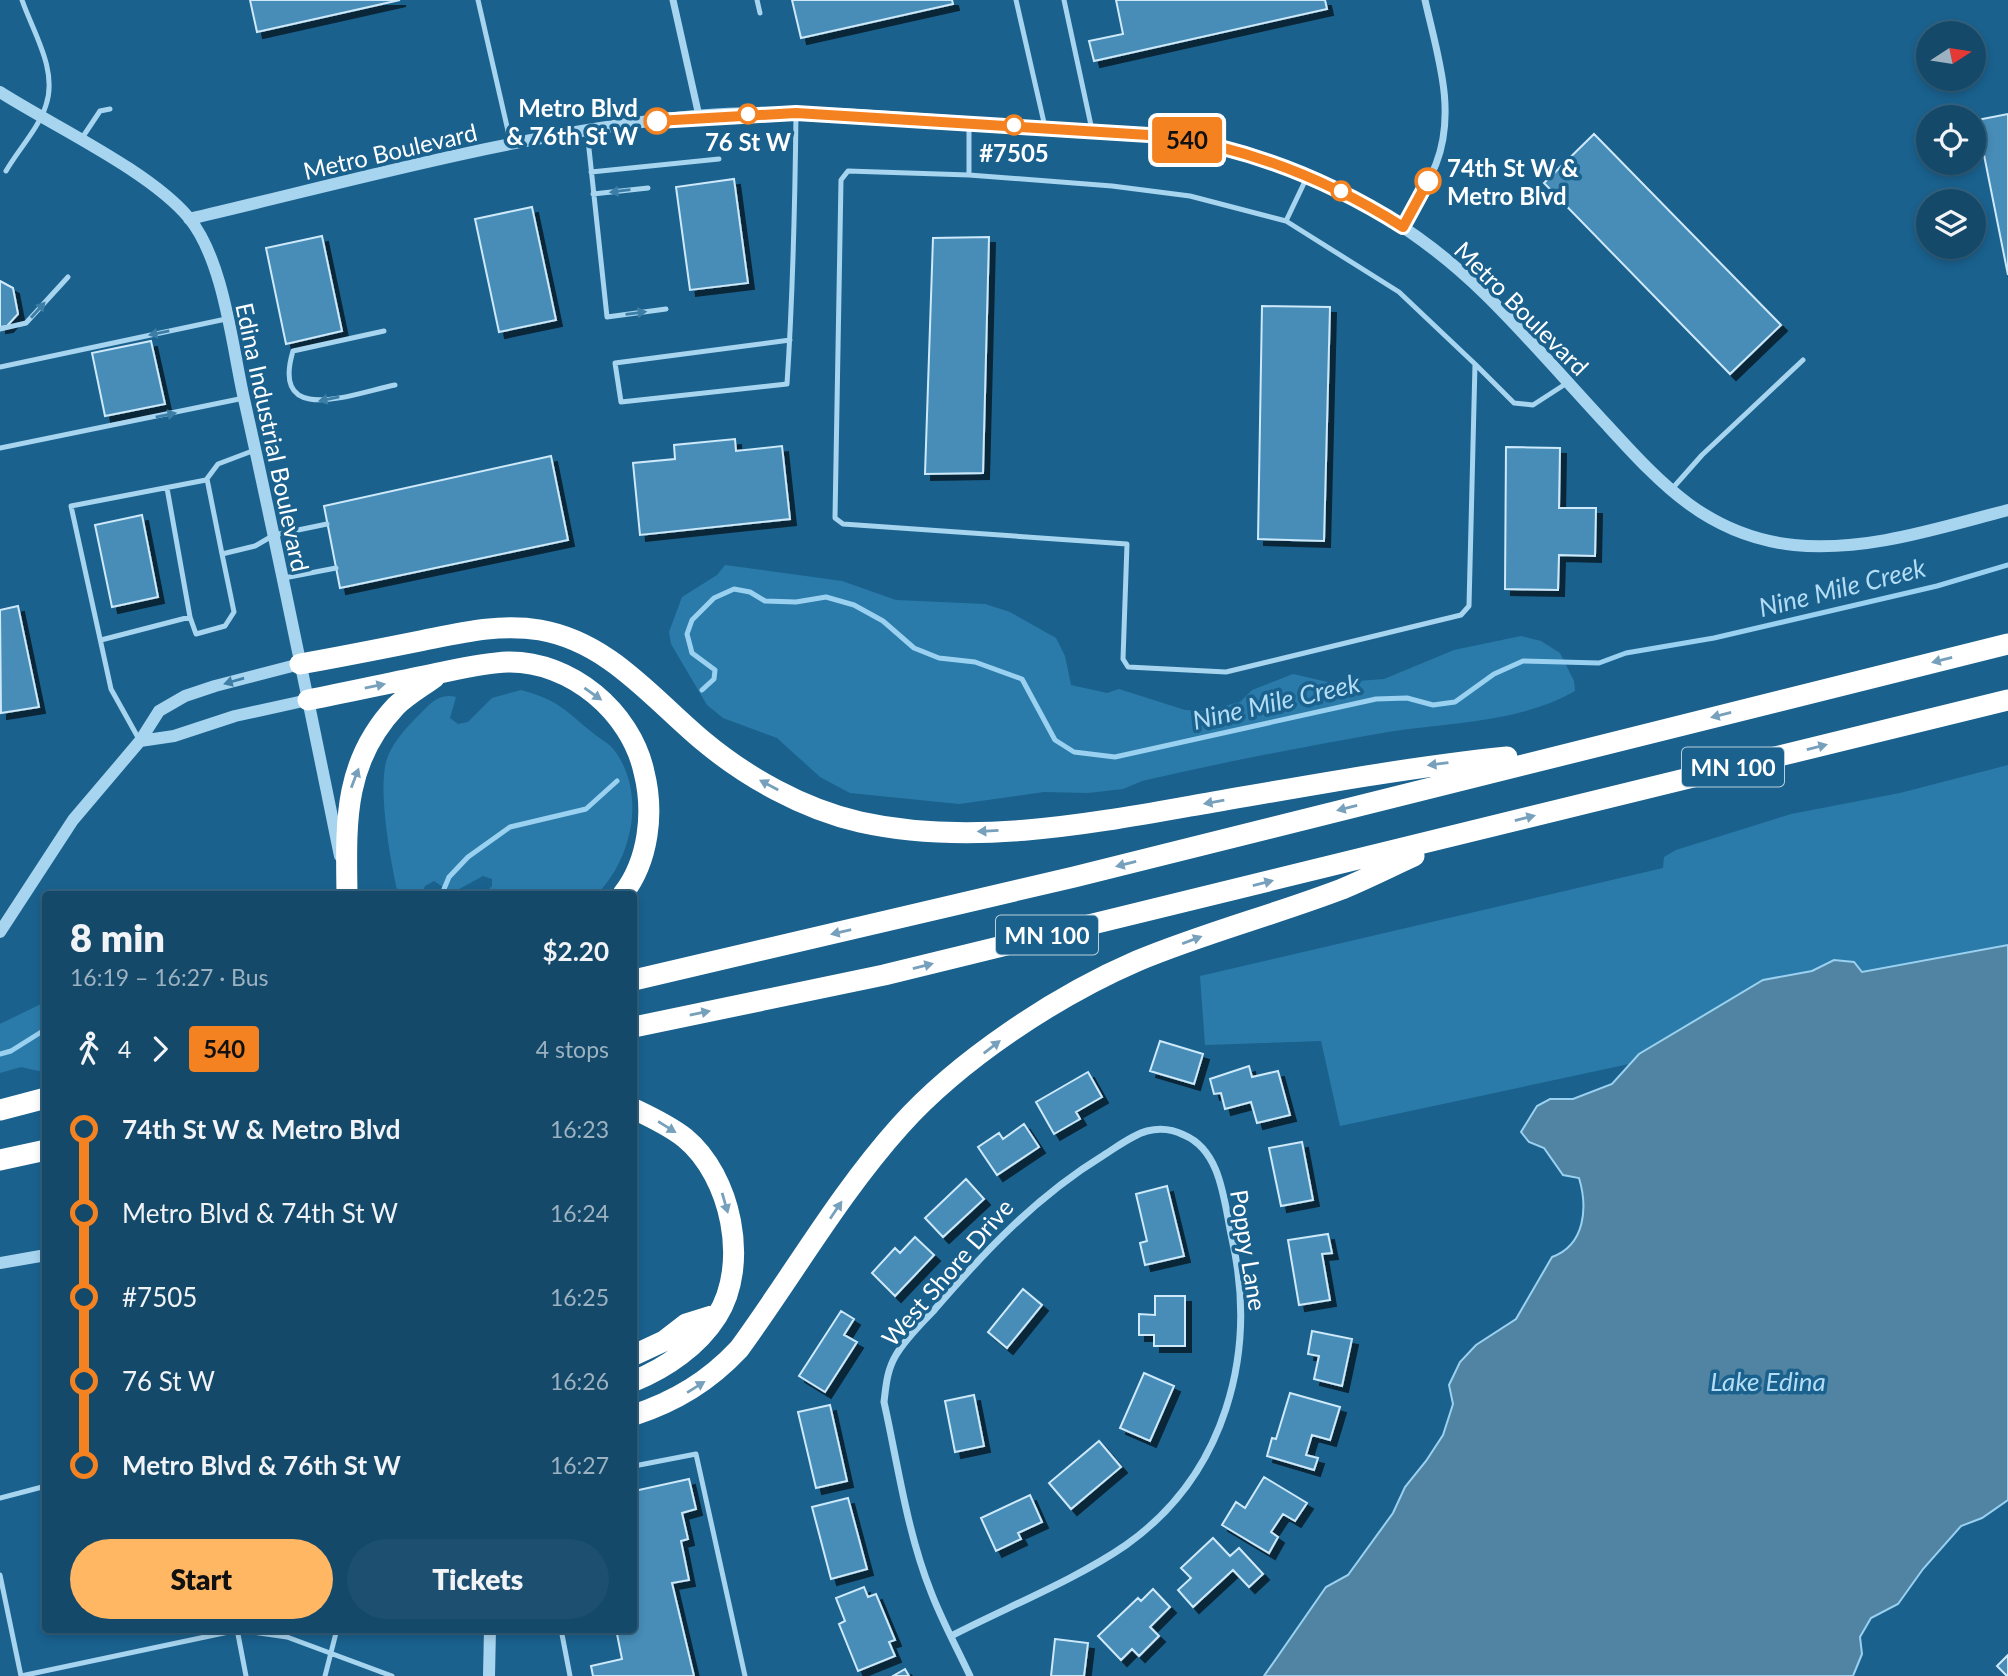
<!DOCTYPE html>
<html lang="en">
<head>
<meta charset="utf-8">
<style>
	body { margin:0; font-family:Lato,sans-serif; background:#1d5070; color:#f1f3f6; height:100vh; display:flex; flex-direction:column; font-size:26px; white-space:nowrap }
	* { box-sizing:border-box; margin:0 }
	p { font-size:23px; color:#9db2c1 }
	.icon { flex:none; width:38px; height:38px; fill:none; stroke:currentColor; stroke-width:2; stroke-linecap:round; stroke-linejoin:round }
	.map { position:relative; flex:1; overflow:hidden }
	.sheet { position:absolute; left:42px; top:891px; width:595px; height:742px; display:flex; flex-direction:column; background:#14496a; border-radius:7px; box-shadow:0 4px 10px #0003,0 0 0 2px #33617e }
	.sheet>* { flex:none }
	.badge { padding:0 14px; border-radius:5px; font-size:24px; line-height:46px }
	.needle { width:46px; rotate:78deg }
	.buttons { position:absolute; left:1916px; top:21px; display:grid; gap:14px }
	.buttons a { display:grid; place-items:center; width:70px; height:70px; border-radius:50%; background:#14496a; box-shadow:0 4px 10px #0003,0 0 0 2px #33617e; font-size:35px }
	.map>.badge { position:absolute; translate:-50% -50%; box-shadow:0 0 0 4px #fff }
	.legs { display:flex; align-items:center; gap:10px; height:77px; padding:0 28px; font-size:23px }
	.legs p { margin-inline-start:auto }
	.headline { display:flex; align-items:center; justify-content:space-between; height:119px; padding:0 28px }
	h1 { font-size:38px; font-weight:800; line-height:52px }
	.cta { display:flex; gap:14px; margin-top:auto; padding:14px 28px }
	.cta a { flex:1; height:80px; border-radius:42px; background:#ffb764; color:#111; font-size:28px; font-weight:800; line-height:80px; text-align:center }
	.cta a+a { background:#1d5070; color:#f1f3f6 }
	ul { padding:0 28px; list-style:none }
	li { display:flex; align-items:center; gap:24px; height:84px; font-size:26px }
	li i { display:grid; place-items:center; width:10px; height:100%; margin:0 9px; background:currentColor }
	li i::after { content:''; width:18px; height:18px; margin:-9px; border:5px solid; border-radius:50%; background:#14496a }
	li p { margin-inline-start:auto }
	li:first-child i { background:linear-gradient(#0000 50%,currentColor 0) }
	li:last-child i { background:linear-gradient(currentColor 50%,#0000 0) }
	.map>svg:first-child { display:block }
	.green { fill:#2a7baa }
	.water { fill:#5184a2; stroke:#9ad1f0; stroke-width:2 }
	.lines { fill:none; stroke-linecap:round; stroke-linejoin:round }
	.stream { stroke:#9ad1f0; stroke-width:5 }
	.building { fill:#478db8; stroke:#cde9fa; stroke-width:2; filter:url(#shadow) }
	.service { stroke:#a7d4ee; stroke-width:5 }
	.minor { stroke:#a7d4ee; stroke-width:7 }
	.tertiary { stroke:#a7d4ee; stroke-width:12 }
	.motorway { stroke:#fff; stroke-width:21 }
	.oneway { fill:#3d7ea6 }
	.oneway2 { fill:#76a0bb }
	.line-1-casing { stroke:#fff; stroke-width:16 }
	.line-1 { stroke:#f58220; stroke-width:10 }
	.stop-1-dot { fill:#fff; stroke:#f58220; stroke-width:3.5 }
	.labels { text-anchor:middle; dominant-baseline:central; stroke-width:7; stroke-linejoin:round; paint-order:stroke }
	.shield { fill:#1a618e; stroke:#bad0dd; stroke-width:2 }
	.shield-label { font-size:23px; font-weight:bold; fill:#fff }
	.stop-label { font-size:24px; font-weight:bold; fill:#fff; stroke:#1a618e }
	.street-label { font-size:24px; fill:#fff; stroke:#1a618e }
	.water-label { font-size:26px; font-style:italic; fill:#b3ddf5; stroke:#1a618e }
</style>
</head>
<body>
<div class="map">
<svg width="2008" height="1676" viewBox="0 0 2008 1676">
	<defs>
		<filter id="shadow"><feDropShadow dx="6" dy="6" stdDeviation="0" flood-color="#0009"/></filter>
	</defs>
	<rect width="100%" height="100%" fill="#1a618e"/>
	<path class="green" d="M725 565 842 581 896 600 985 604 1010 612 1056 638 1065 656 1071 685 1107 693 1119 689 1185 710 1206 711 1240 702 1252 690 1293 674 1332 683 1384 679 1454 650 1521 636 1541 641 1560 653 1574 681 1575 691C1519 723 1450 722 1388 732 1306 746 1224 762 1142 781L1123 789 1088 793 1044 792 959 804 850 793 820 777 777 738 723 718 707 705 671 644 669 632 682 597 717 575Z
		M521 690C560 701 563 709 593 733 600 739 609 743 614 750 647 793 632 859 597 894H484L492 886V879L483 876 452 893 434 881 425 886 422 894H398C391 863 376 785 388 756 395 739 408 726 420 714 431 703 439 693 456 697L450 718 458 724 468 722 492 698Z
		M2008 765V983L1340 1126 1321 1041 1205 1045 1200 976 1663 868 1664 857 1676 850 1791 814 1900 793Z
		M45 1002V1069L43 1072 21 1067 0 1073V1024Z"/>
	<path class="water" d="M2008 945V1500L1982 1518 1961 1526 1923 1569 1898 1604 1871 1618 1860 1637 1862 1654 1853 1676H1264L1326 1587 1348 1575 1393 1513 1405 1487 1426 1461 1443 1435 1453 1404 1449 1385 1460 1362 1476 1345 1516 1319 1552 1257C1585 1245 1588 1208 1579 1178L1563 1175 1544 1148 1529 1142 1521 1132 1537 1106 1550 1099H1573L1612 1084 1639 1054 1763 980 1812 971 1834 960 1854 962 1862 972Z"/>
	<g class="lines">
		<path class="stream" d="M702 690 714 679 715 670 692 653 687 634 692 620 714 598 734 589 750 592 765 601 796 602 826 597 854 605 883 621 914 648 939 658 975 662 1022 679 1055 740 1074 752 1115 757 1376 699 1407 698 1433 705 1455 702 1494 674 1523 661 1599 663 1626 653 1714 638 1937 586 2008 565
			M444 889 449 877 468 857 510 827 586 809 617 781
			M0 1054 11 1051 46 1029"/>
	</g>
	<path class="building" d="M250 0H400L257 32Z
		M792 0H952L953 4 801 38Z
		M1116 0H1325L1327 9 1094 61 1089 41 1123 34Z
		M2008 114V275L1977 120Z
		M1594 134 1781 325 1730 374 1544 183Z
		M734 179 748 283 690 290 676 187Z
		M532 207 556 320 499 332 475 219Z
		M322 236 342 331 286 344 266 248Z
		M989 237 983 473 925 474 933 238Z
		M0 281 13 288 18 314 7 326 0 327Z
		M1262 306 1330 307 1324 541 1258 539Z
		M151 341 165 404 105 416 92 353Z
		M735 439 736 451 782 446 790 519 640 535 633 463 675 459 674 445Z
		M1506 447 1560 448 1559 508H1596L1595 556 1559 555 1558 590 1505 589Z
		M551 456 568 540 340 588 324 506Z
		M142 515 158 597 112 607 95 525Z
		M18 606 39 707 1 713 0 610Z
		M1160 1041 1203 1054 1194 1084 1150 1071Z
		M1249 1066 1252 1077 1278 1071 1290 1115 1257 1123 1251 1102 1225 1109 1221 1093 1214 1094 1210 1079Z
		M1088 1072 1102 1097 1076 1112 1080 1119 1054 1134 1036 1102Z
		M1024 1124 1039 1147 997 1175 978 1147 999 1133 1003 1139Z
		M1302 1142 1313 1200 1281 1206 1269 1148Z
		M966 1179 984 1199 943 1237 925 1218Z
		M1167 1186 1184 1256 1145 1265 1140 1243 1147 1241 1136 1194Z
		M1328 1234 1332 1253 1322 1254 1330 1300 1299 1305 1288 1240Z
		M915 1237 934 1255 895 1296 872 1273 895 1248 900 1253Z
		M1023 1289 1042 1305 1007 1348 988 1332Z
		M1155 1296H1185V1346H1154V1335H1139V1314L1155 1315Z
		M841 1311 854 1319 844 1335 857 1342 825 1392 799 1376Z
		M1312 1331 1352 1339 1342 1386 1314 1379 1319 1356 1308 1354Z
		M1144 1373 1174 1386 1150 1441 1120 1428Z
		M1290 1393 1340 1407 1330 1440 1312 1435 1306 1455 1318 1458 1314 1470 1267 1456 1272 1438 1276 1439Z
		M974 1395 984 1446 955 1452 945 1401Z
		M830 1405 847 1481 816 1488 798 1412Z
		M1099 1441 1121 1467 1071 1509 1049 1483Z
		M1264 1477 1307 1503 1295 1521 1283 1514 1271 1532 1278 1537 1269 1553 1222 1525 1236 1502 1245 1508Z
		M689 1479 696 1509 682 1513 688 1539 681 1541 689 1580 672 1583 694 1676H593L591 1666 622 1659 616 1629H634V1491Z
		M1030 1495 1042 1522 1018 1533 1021 1539 996 1551 981 1518Z
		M848 1498 867 1569 831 1579 812 1507Z
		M1213 1538 1230 1556 1239 1548 1263 1574 1249 1587 1233 1570 1193 1607 1178 1590 1191 1578 1181 1568Z
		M864 1587 868 1597 876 1594 895 1640 889 1642 895 1656 858 1671 839 1624 845 1621 836 1598Z
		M1153 1589 1170 1607 1150 1627 1159 1636 1139 1656 1132 1649 1121 1660 1098 1636 1138 1598 1141 1601Z
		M1055 1639 1088 1643 1084 1676H1051Z
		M2008 1655V1676H2007L1997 1666Z
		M905 1669 909 1676H893Z"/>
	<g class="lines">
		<path class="service" d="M478 0 511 144
			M757 0 760 13
			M1016 0 1045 127
			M1064 0 1092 130
			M969 122V175L1112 186 1190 196 1286 221
			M587 130 607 317 666 309
			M82 138 100 111 110 109
			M6 171C18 150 39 128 46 105 58 70 33 32 22 0
			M591 172 719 159
			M969 175 848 171 841 180 835 518 843 524 1127 544 1123 659 1128 667 1226 672 1461 615 1469 606 1475 364 1514 403 1533 405 1567 383
			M1307 177 1286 221 1399 292 1475 364
			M593 194 648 188
			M0 329 26 323 68 277
			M384 331 293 351C270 428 354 393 395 385
			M790 340 615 363 621 402 787 384C793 293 795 204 796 113
			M0 367 226 319
			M0 448 244 398
			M207 479 222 554 255 546 274 535 327 524
			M167 488 190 617
			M1671 490 1702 455 1803 360
			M284 578 336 568
			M101 640 190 617 196 634 225 626 234 612 222 554
			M140 741 111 689 71 506 206 480 218 464 255 450
			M634 1466 696 1454 745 1676
			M0 1498 46 1486
			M0 1575 21 1676
			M237 1629 246 1676
			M561 1629 570 1676
			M21 1676 238 1630 287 1637 392 1676
			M325 1676 337 1629"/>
		<path class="minor" d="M673 0 699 116
			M1403 227C1414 206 1427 186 1436 164 1457 110 1437 54 1425 0
			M951 1636C1005 1608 1077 1579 1126 1545 1225 1475 1258 1354 1232 1239 1224 1203 1222 1151 1184 1135 1172 1129 1159 1128 1147 1131 1132 1135 1117 1147 1104 1155 1037 1196 986 1250 935 1309 922 1323 906 1338 896 1355 887 1370 886 1385 884 1402 898 1465 907 1532 931 1592 942 1621 957 1648 970 1676"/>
		<path class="tertiary" d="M0 92C53 126 150 171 189 218 224 261 232 346 244 399 278 551 309 704 340 856
			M189 219C356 180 524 132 695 116 797 107 900 118 1002 125 1092 130 1181 132 1267 160 1348 187 1424 234 1485 294 1527 335 1566 381 1607 425 1661 484 1708 536 1794 545 1867 552 1938 528 2008 510
			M140 741 174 736 235 716 308 700
			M0 932 73 820 140 741 159 711 185 696 215 686 300 664
			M0 1263 46 1255
			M489 1676 490 1629"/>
		<path class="motorway" d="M300 664C340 657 380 649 420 641 460 633 499 623 540 630 609 642 652 698 702 740 746 777 803 809 860 822 968 846 1084 825 1191 806 1296 788 1401 768 1507 757
			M308 700C349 692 389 683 429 675 455 670 481 663 508 662 571 661 631 712 644 772 654 812 649 860 623 894
			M347 894C346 823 343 762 396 706 407 695 423 686 435 677
			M634 980 1074 877 2008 644
			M634 1027 884 975 2008 700
			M634 1109C651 1117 670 1126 685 1138 731 1176 750 1264 717 1316 698 1346 666 1368 634 1381
			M0 1110 46 1098
			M0 1160 46 1150
			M634 1355 664 1341 686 1324 718 1314
			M634 1415C676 1401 709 1381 739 1349 793 1275 839 1194 900 1126 959 1060 1056 996 1137 961 1204 933 1274 915 1342 889 1366 879 1390 867 1414 856"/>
	</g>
	<defs><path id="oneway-solid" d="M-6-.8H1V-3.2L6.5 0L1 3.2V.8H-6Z" transform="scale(1.75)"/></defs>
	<g class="oneway">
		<use href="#oneway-solid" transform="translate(620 191) rotate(173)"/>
		<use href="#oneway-solid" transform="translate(38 310) rotate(-48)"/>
		<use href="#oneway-solid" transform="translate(636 313) rotate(-7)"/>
		<use href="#oneway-solid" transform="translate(159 333) rotate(168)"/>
		<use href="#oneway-solid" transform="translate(329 399) rotate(169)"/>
		<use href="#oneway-solid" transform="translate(166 415) rotate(-12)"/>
		<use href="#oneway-solid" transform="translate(234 681) rotate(164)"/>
	</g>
	<g class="oneway2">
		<use href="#oneway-solid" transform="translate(1942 660) rotate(166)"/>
		<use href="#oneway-solid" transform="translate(375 686) rotate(-12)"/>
		<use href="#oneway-solid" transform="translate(593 694) rotate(35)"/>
		<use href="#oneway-solid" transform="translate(1721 715) rotate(166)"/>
		<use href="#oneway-solid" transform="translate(1817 747) rotate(-14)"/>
		<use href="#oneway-solid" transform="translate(1438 764) rotate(173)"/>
		<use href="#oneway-solid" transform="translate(355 778) rotate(-69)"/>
		<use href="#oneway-solid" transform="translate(769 785) rotate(-152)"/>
		<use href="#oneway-solid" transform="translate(1214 802) rotate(170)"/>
		<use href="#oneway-solid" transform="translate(1347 808) rotate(166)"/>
		<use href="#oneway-solid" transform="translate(1525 818) rotate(-14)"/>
		<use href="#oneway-solid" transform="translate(988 831) rotate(177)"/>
		<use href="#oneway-solid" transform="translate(1126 864) rotate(166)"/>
		<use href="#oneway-solid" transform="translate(1263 883) rotate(-14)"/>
		<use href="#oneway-solid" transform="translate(841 932) rotate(167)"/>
		<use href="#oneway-solid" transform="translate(1192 940) rotate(-21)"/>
		<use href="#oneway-solid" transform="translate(923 966) rotate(-14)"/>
		<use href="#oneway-solid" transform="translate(700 1013) rotate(-12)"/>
		<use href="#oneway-solid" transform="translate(992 1047) rotate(-38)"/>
		<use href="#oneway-solid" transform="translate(667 1127) rotate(32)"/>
		<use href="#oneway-solid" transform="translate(725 1203) rotate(74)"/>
		<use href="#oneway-solid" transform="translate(836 1210) rotate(-56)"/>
		<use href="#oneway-solid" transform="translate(696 1387) rotate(-32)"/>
	</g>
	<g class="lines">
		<g class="line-1-casing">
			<path id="line-1" d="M657 121 796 113 1165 136C1251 149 1329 180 1403 227L1428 181"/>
		</g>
		<use href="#line-1" class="line-1"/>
	</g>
	<g class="stop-1-dot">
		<circle cx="748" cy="114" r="9"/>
		<circle cx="657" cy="121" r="12"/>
		<circle cx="1014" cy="125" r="9"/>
		<circle cx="1428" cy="181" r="12"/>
		<circle cx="1341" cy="191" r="9"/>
	</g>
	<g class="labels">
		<g class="shield">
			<rect x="1682" y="747.5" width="102" height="39" rx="5"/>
			<rect x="996" y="915.5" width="102" height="39" rx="5"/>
		</g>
		<g class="shield-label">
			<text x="1733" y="767">MN 100</text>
			<text x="1047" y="935">MN 100</text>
		</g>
		<g class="stop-label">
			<text x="638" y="107" text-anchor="end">Metro Blvd<tspan x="638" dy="28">&amp; 76th St W</tspan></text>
			<text x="748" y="141">76 St W</text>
			<text x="1014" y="152">#7505</text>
			<text x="1447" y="167" text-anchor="start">74th St W &amp;<tspan x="1447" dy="28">Metro Blvd</tspan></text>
		</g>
		<g class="street-label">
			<text transform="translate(390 151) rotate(-13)">Metro Boulevard</text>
			<text transform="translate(1522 308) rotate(45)">Metro Boulevard</text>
			<text transform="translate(273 437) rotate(78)">Edina Industrial Boulevard</text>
			<text transform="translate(1249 1250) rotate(81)">Poppy Lane</text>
			<text transform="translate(947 1272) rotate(-49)">West Shore Drive</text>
		</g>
		<g class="water-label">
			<text transform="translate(1842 587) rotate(-14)">Nine Mile Creek</text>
			<text transform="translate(1276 701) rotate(-13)">Nine Mile Creek</text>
			<text x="1768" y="1381">Lake Edina</text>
		</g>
	</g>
</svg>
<div class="buttons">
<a><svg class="needle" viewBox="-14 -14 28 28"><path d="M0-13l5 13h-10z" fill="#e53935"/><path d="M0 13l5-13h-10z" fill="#9db2c1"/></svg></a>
<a><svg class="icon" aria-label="locate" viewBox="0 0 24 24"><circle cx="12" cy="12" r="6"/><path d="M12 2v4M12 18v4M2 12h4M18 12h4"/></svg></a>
<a><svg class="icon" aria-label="layers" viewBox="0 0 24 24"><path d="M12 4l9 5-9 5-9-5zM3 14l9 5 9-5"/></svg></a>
</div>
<b class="badge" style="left:1187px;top:140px;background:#f58220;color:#111">540</b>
<section class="sheet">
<div class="headline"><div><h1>8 min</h1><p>16:19 – 16:27 · Bus</p></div><b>$2.20</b></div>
<div class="legs"><svg class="icon" aria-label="walk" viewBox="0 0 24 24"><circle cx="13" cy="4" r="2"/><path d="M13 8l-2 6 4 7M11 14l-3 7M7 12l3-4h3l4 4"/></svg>4<svg class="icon" aria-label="forward" viewBox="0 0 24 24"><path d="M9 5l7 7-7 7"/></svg><b class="badge" style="background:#f58220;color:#111">540</b><p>4 stops</p></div>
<ul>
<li><i style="color:#f58220"></i><b>74th St W &amp; Metro Blvd</b><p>16:23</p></li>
<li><i style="color:#f58220"></i><span>Metro Blvd &amp; 74th St W</span><p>16:24</p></li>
<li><i style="color:#f58220"></i><span>#7505</span><p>16:25</p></li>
<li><i style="color:#f58220"></i><span>76 St W</span><p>16:26</p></li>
<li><i style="color:#f58220"></i><b>Metro Blvd &amp; 76th St W</b><p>16:27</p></li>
</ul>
<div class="cta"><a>Start</a><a>Tickets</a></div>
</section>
</div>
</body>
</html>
